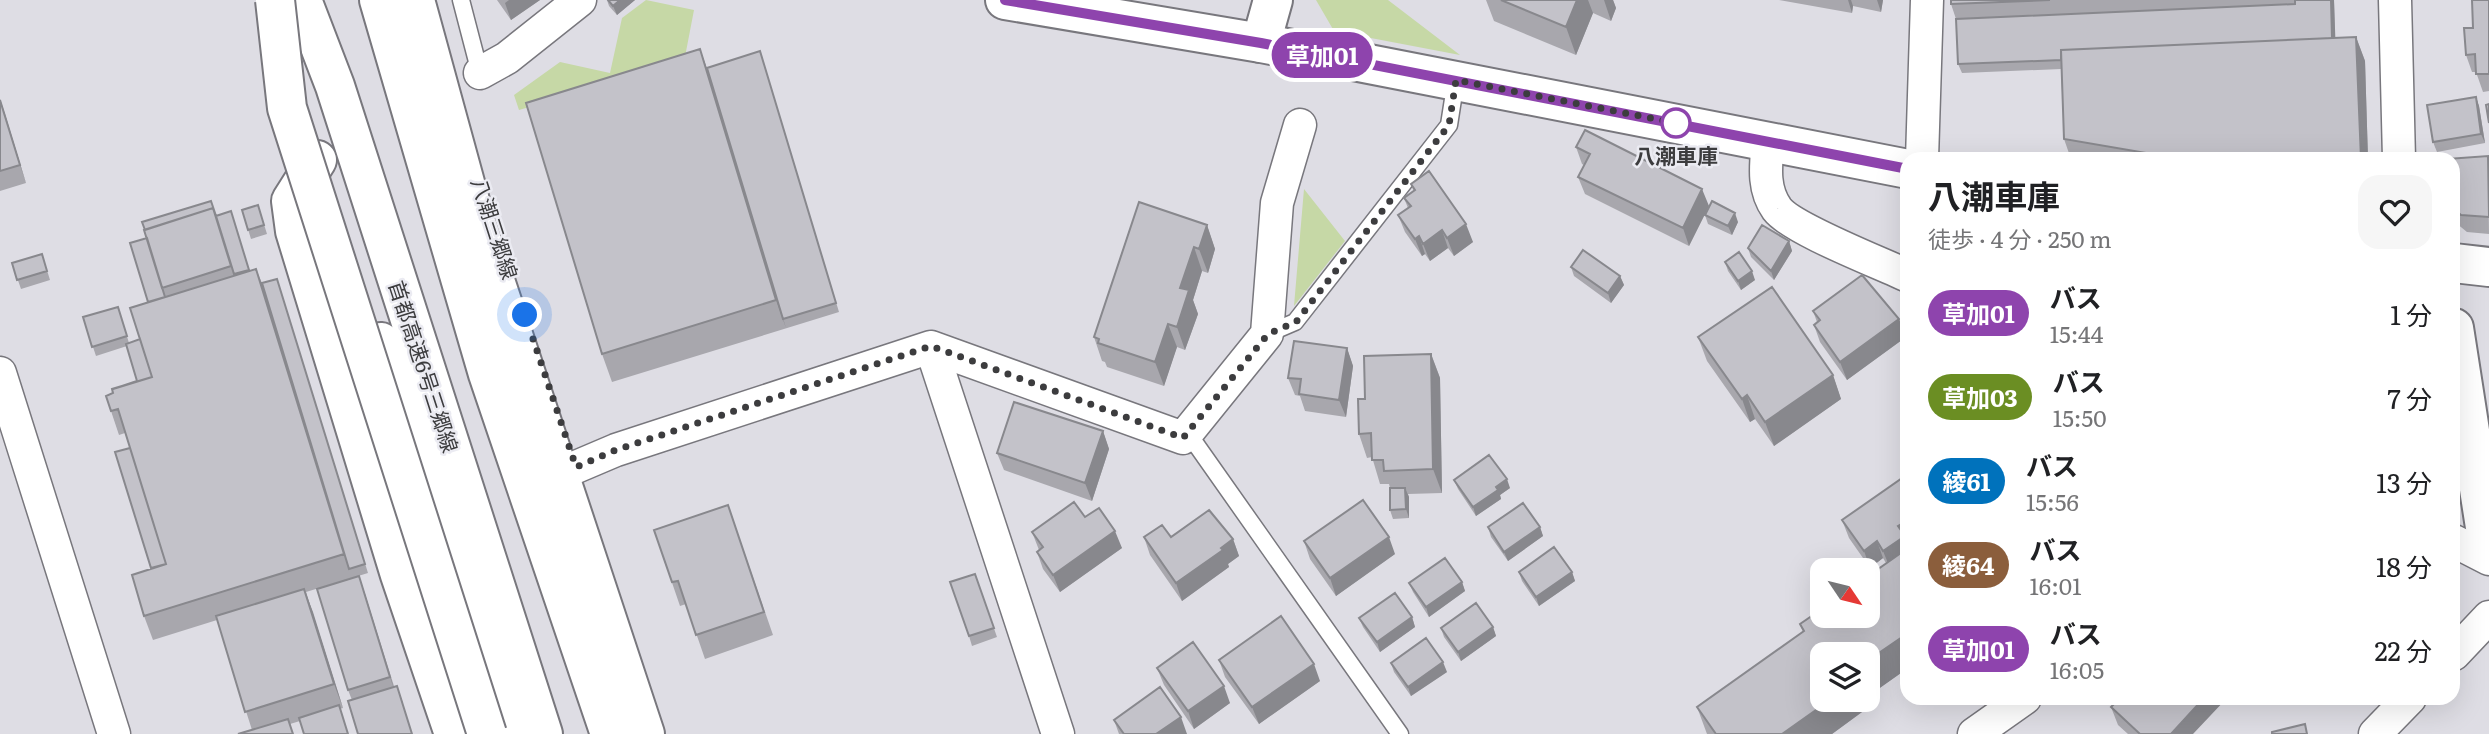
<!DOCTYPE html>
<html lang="ja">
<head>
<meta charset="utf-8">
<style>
	body { margin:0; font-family:Literata,"Noto Sans JP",serif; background:#f6f6f6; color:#202124; height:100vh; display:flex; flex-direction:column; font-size:26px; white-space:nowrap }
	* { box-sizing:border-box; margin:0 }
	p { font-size:23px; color:#757577 }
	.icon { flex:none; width:38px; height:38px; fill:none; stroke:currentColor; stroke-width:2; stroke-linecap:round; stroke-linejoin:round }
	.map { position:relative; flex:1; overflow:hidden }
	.side { position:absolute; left:1900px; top:152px; width:560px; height:553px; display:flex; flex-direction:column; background:#fff; border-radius:21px; box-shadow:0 7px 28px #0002 }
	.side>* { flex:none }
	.badge { padding:0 14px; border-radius:23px; font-size:24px; line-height:46px }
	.needle { width:46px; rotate:125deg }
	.buttons { position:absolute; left:1810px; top:558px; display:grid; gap:14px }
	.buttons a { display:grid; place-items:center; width:70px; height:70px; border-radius:14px; background:#fff; box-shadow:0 7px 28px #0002; font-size:35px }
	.you { position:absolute; width:35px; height:35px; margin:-18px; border:5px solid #fff; border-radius:50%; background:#1a73e8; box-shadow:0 0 0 10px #1a73e833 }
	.map>.badge { position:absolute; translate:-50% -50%; box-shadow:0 0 0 4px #fff }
	.round { display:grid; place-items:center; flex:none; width:74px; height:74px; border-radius:21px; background:#f6f6f6 }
	.overview { display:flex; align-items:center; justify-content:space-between; height:119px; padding:0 28px }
	h1 { font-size:33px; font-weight:700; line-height:52px }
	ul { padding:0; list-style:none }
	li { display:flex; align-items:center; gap:21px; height:84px; padding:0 28px }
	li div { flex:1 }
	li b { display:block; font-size:26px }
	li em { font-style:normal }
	li .badge { min-width:77px; font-weight:700; text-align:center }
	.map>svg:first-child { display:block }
	.green { fill:#c6d8a6 }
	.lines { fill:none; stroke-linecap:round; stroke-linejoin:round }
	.lane-casing { stroke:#78777d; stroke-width:19 }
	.street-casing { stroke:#78777d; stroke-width:35 }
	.secondary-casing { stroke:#78777d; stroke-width:42 }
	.primary-casing { stroke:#78777d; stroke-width:42 }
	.highway-casing { stroke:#78777d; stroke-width:42 }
	.lane { stroke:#fff; stroke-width:16 }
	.street { stroke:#fff; stroke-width:32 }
	.secondary { stroke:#fff; stroke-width:38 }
	.primary { stroke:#fff; stroke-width:38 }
	.highway { stroke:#fff; stroke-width:38 }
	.highway-bridge-casing { stroke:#78777d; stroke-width:42; stroke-linecap:butt }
	.highway-bridge { stroke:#fff; stroke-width:38 }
	.wall { fill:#a8a7ad }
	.shaded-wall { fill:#88888d }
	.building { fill:#c3c2c9; stroke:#88888d; stroke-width:2 }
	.line-casing { stroke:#fff; stroke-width:16 }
	.line { stroke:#8e44ad; stroke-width:10 }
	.walk { stroke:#3c3c3e; stroke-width:7; stroke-dasharray:0 12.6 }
	.stop-dot { fill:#fff; stroke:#8e44ad; stroke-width:3.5 }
	.labels { text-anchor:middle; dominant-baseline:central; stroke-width:5; stroke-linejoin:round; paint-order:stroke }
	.stop-label { font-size:21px; font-weight:bold; fill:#3c3c3e; stroke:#ebebf2 }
	.street-label { font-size:21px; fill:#3c3c3e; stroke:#ebebf2 }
</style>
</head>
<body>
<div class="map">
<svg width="2489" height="734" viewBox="0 0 2489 734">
	<rect width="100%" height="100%" fill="#dedde4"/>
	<path class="green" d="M646 0 694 10 684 62 519 110 514 95 560 62 610 73 622 18Z
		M1316 0H1388L1460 55 1334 31Z
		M1304 189 1345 241 1294 306Z"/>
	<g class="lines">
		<g class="lane-casing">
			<path id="lane" d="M461 0 480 73
				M1267 334 1295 322 1449 125 1456 80
				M1188 433 1400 734"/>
		</g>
		<g class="street-casing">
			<path id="street" d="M2395 0 2399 159
				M480 73 507 58 580 0
				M1768 140C1766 164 1762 188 1777 209 1792 229 1881 263 1908 276
				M1922 159 1927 0
				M931 347 1058 734
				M0 373 114 734
				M576 467 616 450 931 347 1183 438 1267 334 1277 203 1300 125
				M2454 541 2489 559
				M2454 654 2489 617
				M1974 734 2025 698
				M2375 734 2410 698"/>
		</g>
		<g class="secondary-casing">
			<path id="secondary" d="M1261 43 1273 0
				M317 160 291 201 295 231 400 575 454 734
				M2454 328 2489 553
				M381 342 516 734"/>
		</g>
		<g class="primary-casing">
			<path id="primary" d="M1005 0 1261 43 1908 169
				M2454 263 2489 267"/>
		</g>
		<g class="highway-casing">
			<path id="highway" d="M302 0 335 86 543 734
				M379 0 488 374 610 734
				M415 0 476 223 645 734"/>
		</g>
		<use href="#lane" class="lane"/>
		<use href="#street" class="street"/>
		<use href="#secondary" class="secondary"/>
		<use href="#primary" class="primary"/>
		<use href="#highway" class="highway"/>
		<g class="highway-bridge-casing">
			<path id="highway-bridge" d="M275 0 287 108 487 734"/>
		</g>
		<use href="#highway-bridge" class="highway-bridge"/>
	</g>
	<path class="wall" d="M497 0H540L511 20Z
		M607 0H635L617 15 609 6Z
		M1486 0H1613L1616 8 1611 21 1593 13 1576 55 1494 21Z
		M1779 0H1883L1881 12 1853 6 1852 13Z
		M1951 0H2334L2335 38 2356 37 2365 61 2368 159H2071L2064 139 2061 69 1962 73 1958 64 1956 19 1951 4Z
		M2489 0V91L2483 92 2476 72H2472L2466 55 2473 28Z
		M763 61 839 312 612 382 602 354 707 68Z
		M2476 97 2479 106 2485 143 2437 152 2433 142Z
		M0 99 26 183 0 191Z
		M1576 147 1709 206 1689 246 1585 194 1578 177 1584 165 1582 164Z
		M2488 156 2489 234 2467 232 2456 223 2454 215V209Z
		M1411 184 1473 242 1454 256 1448 248 1430 261 1425 254 1422 256 1405 232 1398 215 1408 208 1404 198 1414 192Z
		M258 205 267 234 251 239 242 210Z
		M1705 215 1738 222 1732 235 1708 224Z
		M216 216 250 271 256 269 262 283 277 279 368 573 306 592 343 708 290 724 252 730 217 620 153 640 144 616 151 568 130 448 125 433 119 435 111 411 113 393 137 381 127 346 96 356 83 317 118 307 129 343 140 339 149 302Z
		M1207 225 1215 249 1208 273 1202 271 1193 300 1198 314 1185 350 1177 347 1164 386 1107 367 1105 362 1102 361 1094 337Z
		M1789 241 1792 251 1774 280 1751 257 1748 248Z
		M42 254 50 280 21 289 12 263Z
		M1725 262 1755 280 1741 290 1728 271Z
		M1571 267 1620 276 1624 285 1611 303 1574 276Z
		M1813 311 1899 319 1906 337 1847 380 1820 342 1814 325 1817 322Z
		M1698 337 1833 375 1841 399 1774 446 1755 419 1750 422 1707 361Z
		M1347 348 1353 366 1346 417 1305 411 1300 396 1295 395 1288 378Z
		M1431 354 1440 378 1442 493 1408 494 1409 497V518L1393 519 1390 510V488L1389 484H1380L1372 457 1367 458 1359 434 1365 399Z
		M1103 431 1109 449 1092 501 1004 470 997 453Z
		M1908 474V668L1867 697V654L1822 700H1863L1859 703 1862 712 1832 734H1707L1697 707 1803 632 1800 624 1886 563 1883 558 1870 568 1849 538 1842 520Z
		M1454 480 1510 488 1500 495 1501 499 1476 516 1458 489Z
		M728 505 773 635 705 659 686 604 680 606 654 530Z
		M1085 517 1122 548 1060 592 1043 569 1037 552 1039 550 1032 532Z
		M1488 527H1540L1543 536 1508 561 1491 537Z
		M1144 537H1171L1233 539 1239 556 1228 564 1229 567 1182 601 1150 555Z
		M1304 541 1395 554 1336 596 1310 559Z
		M1519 572H1572L1575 581 1539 606 1522 581Z
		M975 574 997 637 972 646 969 636Z
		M1462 582 1465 591 1429 617 1413 592 1409 583Z
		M365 594 394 686H397L403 703 352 700 348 690Z
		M1412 617 1415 627 1380 652 1363 627 1359 618Z
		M1493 627 1496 636 1461 661 1444 637 1441 628Z
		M1219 660 1320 681 1259 724 1225 677Z
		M1391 663 1447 672 1411 696 1394 672Z
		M1157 668 1230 703 1194 729 1164 685Z
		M2111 707 2193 734H2128L2118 725Z
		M1114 720 1187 734H1119Z"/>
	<path class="shaded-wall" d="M509 0H540L511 20 505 3Z
		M620 0H635L617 15 613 6Z
		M1577 0H1588L1593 13 1576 55 1566 27Z
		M1604 0H1613L1616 8 1611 21Z
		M1848 0H1851L1853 6 1852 13Z
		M1877 0H1883L1881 12Z
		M2331 0H2334L2336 57 2333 48Z
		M2356 37 2365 61 2368 159H2361Z
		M700 49 710 77 786 328 776 300Z
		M2476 97 2479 106 2485 143 2481 134Z
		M0 99 5 114 26 183 20 165Z
		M1702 189 1709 206 1689 246 1683 228Z
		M1735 213 1738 222 1732 235 1728 226Z
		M1466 224 1473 242 1454 256 1447 238Z
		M1207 225 1215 249 1208 273 1199 249Z
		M1442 230 1448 248 1430 261 1423 244Z
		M1419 236 1425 254 1422 256 1415 239Z
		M1789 241 1792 251 1774 280 1771 271Z
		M1194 247 1202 271 1193 300 1198 314 1185 350 1177 327 1180 288Z
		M1752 271 1755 280 1741 290 1738 281Z
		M1620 276 1624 285 1611 303 1608 293Z
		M1899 319 1906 337 1847 380 1840 362Z
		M1168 324 1177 347 1164 386 1155 362Z
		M1347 348 1353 366 1346 417 1339 400Z
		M1431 354 1440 378 1442 493 1433 469Z
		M1833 375 1841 399 1774 446 1765 422Z
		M1747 395 1755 419 1750 422 1742 399Z
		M1103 431 1109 449 1092 501 1085 483Z
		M1507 479 1510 488 1500 495 1501 499 1476 516 1473 507 1496 487Z
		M1405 488 1409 497V518L1406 509Z
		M1908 520V555L1890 568 1883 551 1898 526Z
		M1540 527 1543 536 1508 561 1504 552Z
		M1115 531 1122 548 1060 592 1053 575Z
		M1389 537 1395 554 1336 596 1330 578Z
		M1233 539 1239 556 1228 564 1229 567 1182 601 1176 583Z
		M1877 541 1883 558 1870 568 1864 551Z
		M1572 572 1575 581 1539 606 1536 597Z
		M359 576 365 594 396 695 390 677Z
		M1462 582 1465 591 1429 617 1426 607Z
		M304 589 313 612 343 708 334 684Z
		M1412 617 1415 627 1380 652 1377 642Z
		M1493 627 1496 636 1461 661 1458 652Z
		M1908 633V668L1867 697V661Z
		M1443 662 1447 672 1411 696 1408 687Z
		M1314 664 1320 681 1259 724 1252 707Z
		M1224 686 1230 703 1194 729 1188 711Z
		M2204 698H2227L2193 734H2171Z
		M1830 700H1863L1859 703 1862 712 1832 734H1782Z
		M1181 717 1187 734H1156Z"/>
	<path class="building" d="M608 0H620L613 6Z
		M1501 0H1577L1566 27Z
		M1951 0H2050L1951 4Z
		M2295 0H2331L2332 38 2061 50V60L1958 64 1956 19 2295 4Z
		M2472 0H2489V74H2476L2475 54 2466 55 2464 28H2473Z
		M2356 37 2361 159H2181L2064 139 2061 50Z
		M700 49 776 300 602 354 526 103Z
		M760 51 836 303 783 319 707 68Z
		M2476 97 2481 134 2433 142 2427 105Z
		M0 100 20 165 0 171Z
		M2489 104V123L2486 105Z
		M1585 130 1702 189 1683 228 1578 177 1590 154 1576 147Z
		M2488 156 2489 217 2461 215 2454 209V159H2447Z
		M1429 171 1466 224 1447 238 1442 230 1423 244 1419 236 1415 239 1398 215 1411 206 1404 198 1415 190 1411 184Z
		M211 201 216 216 213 208 145 230 142 222Z
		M1712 201 1735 213 1728 226 1705 215Z
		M1139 202 1207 225 1199 249 1194 247 1180 288 1189 290 1177 327 1168 324 1155 362 1098 343 1099 339 1094 337Z
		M258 205 264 225 248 230 242 210Z
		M213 208 231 266 162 288 144 230Z
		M231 211 249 270 234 274 216 216Z
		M1762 225 1789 241 1771 271 1748 248Z
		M147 238 165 297 148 302 130 243Z
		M1583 250 1620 276 1608 293 1571 267Z
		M1739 252 1752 271 1738 281 1725 262Z
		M42 254 47 271 17 280 12 263Z
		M256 269 344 554 144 616 132 575 166 564 118 409 111 411 106 396 113 393 112 389 152 377 130 308Z
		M1862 275 1899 319 1840 362 1814 325 1820 320 1813 311Z
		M277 279 365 564 349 569 262 283Z
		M1772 287 1833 375 1765 422 1747 395 1742 399 1698 337Z
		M118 307 127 336 92 347 83 317Z
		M140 339 152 377 113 389 137 381 126 344Z
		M1294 341 1347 348 1339 400 1299 394 1301 379 1288 378Z
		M1431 354 1433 469 1384 471 1383 460H1372L1371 433 1359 434 1358 399H1365L1364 356Z
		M1014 402 1103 431 1085 483 997 453Z
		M130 448 166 564 151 568 115 452Z
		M1489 455 1507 479 1496 487 1498 490 1473 507 1454 480Z
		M1908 474V520L1898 526 1905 536 1883 551 1877 541 1864 551 1842 520Z
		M1390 488H1405L1406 509 1390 510Z
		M1363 500 1389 537 1330 578 1304 541Z
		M1074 502 1085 517 1099 508 1115 531 1053 575 1037 552 1043 547 1032 532Z
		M1523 503 1540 527 1504 552 1488 527Z
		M728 505 764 612 696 635 678 581 672 582 654 530Z
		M1209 510 1233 539 1221 548 1223 550 1176 583 1144 537 1162 525 1171 537Z
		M1554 547 1572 572 1536 597 1519 572Z
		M1908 548V633L1867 661V654H1822V700H1830L1782 734H1716L1697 707 1804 631 1800 624 1822 609V616H1867V577Z
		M1445 558 1462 582 1426 607 1409 583Z
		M975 574 994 628 969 636 950 582Z
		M359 576 390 677 348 690 317 589Z
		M304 589 334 684 245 712 216 616Z
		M1395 593 1412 617 1377 642 1359 618Z
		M1476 603 1493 627 1458 652 1441 628Z
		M1281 616 1314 664 1252 707 1219 660Z
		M1426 638 1443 662 1408 687 1391 663Z
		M1193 642 1224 686 1188 711 1157 668Z
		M397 686 412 734H358L348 701Z
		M1160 687 1181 717 1156 734H1124L1114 720Z
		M2120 698H2204L2171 734H2140L2111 707Z
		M339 705 348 734H304L299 718Z
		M288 719 293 734H238Z
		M2305 724 2307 734H2272V732Z"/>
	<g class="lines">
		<g class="line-casing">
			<path id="line" d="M1005 0 1261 43 1908 169"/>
		</g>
		<use href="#line" class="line"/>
		<path class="walk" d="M525 315 576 467 616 450 931 346 1183 438 1268 334 1296 322 1449 125 1456 80 1676 123"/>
	</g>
	<circle class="stop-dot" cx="1676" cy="123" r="14"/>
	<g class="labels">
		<g class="stop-label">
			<text x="1676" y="154">八潮車庫</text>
		</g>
		<g class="street-label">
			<text transform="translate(496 228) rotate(72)">八潮三郷線</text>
			<text transform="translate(425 366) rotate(72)">首都高速6号三郷線</text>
		</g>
	</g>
</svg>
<div class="buttons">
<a><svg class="needle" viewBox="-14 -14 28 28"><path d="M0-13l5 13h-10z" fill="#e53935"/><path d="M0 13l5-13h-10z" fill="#757577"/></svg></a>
<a><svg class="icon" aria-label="layers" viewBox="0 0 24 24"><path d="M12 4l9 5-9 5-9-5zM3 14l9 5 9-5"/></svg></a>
</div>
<div class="you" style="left:525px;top:315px"></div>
<b class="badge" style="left:1322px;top:55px;background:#8e44ad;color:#fff">草加01</b>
<section class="side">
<div class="overview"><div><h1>八潮車庫</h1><p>徒歩 · 4 分 · 250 m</p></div><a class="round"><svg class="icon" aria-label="heart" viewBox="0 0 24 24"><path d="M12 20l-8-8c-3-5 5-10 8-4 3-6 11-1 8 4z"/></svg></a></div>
<ul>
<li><span class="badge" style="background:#8e44ad;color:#fff">草加01</span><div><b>バス</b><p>15:44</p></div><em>1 分</em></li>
<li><span class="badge" style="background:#6b8e23;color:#fff">草加03</span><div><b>バス</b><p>15:50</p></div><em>7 分</em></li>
<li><span class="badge" style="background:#0072bc;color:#fff">綾61</span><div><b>バス</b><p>15:56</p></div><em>13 分</em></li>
<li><span class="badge" style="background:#8b5e3c;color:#fff">綾64</span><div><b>バス</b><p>16:01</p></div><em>18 分</em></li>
<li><span class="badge" style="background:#8e44ad;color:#fff">草加01</span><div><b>バス</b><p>16:05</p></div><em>22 分</em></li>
</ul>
</section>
</div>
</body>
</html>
